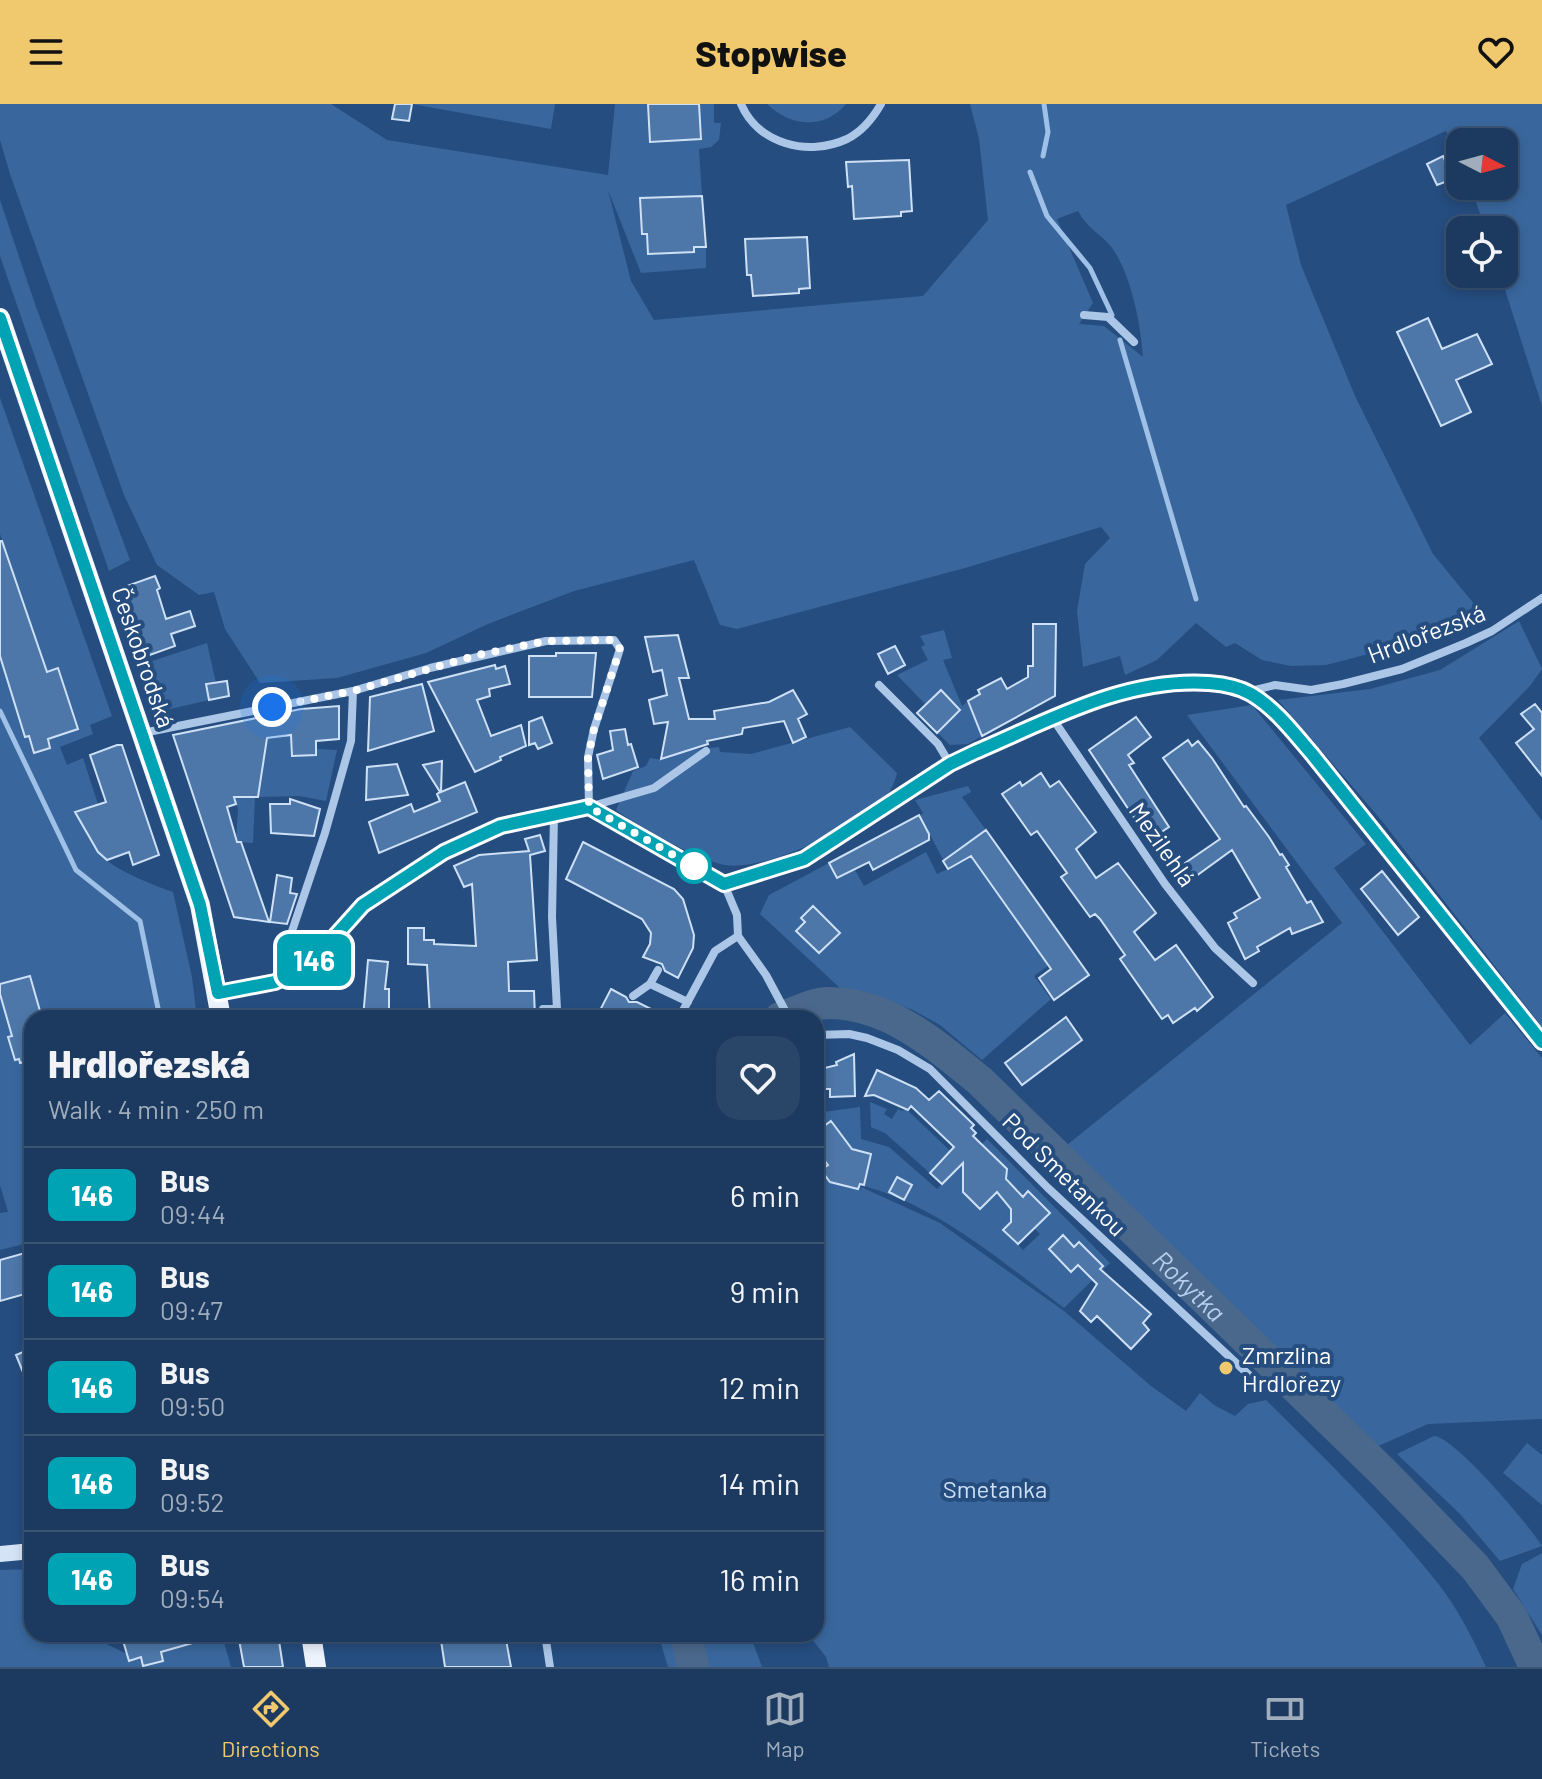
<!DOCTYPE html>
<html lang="en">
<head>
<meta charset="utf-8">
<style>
	body { margin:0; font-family:Barlow,sans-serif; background:#294568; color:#f1f3f6; height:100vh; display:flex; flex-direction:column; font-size:30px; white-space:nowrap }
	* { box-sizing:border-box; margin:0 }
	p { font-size:26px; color:#a0adbd }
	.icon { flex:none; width:44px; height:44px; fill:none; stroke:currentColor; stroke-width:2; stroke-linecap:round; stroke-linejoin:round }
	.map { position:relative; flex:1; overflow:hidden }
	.panel { position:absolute; left:24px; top:906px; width:800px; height:632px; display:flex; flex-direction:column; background:#1c3a5f; border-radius:24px; box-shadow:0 4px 12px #0003,0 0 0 2px #3a5474 }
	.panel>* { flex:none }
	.badge { padding:0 16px; border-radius:12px; font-size:28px; line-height:52px }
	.needle { width:52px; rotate:96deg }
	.controls { position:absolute; left:1446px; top:24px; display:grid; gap:16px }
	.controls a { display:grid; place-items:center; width:72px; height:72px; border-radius:16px; background:#1c3a5f; box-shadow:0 4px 12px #0003,0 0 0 2px #3a5474; font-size:40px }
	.you { position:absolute; width:40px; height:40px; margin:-20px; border:6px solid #fff; border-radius:50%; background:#1a73e8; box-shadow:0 0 0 12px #1a73e833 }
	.map>.badge { position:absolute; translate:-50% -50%; box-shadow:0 0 0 4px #fff }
	.round { display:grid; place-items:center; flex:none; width:84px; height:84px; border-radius:24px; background:#294568 }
	.overview { display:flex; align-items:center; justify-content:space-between; height:136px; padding:0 24px }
	h1 { font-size:38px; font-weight:800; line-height:60px }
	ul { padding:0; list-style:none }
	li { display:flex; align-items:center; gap:24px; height:96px; padding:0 24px; border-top:2px solid #3a5474 }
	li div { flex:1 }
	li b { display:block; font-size:30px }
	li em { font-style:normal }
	li .badge { min-width:88px; font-weight:700; text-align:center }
	header { display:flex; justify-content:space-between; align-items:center; height:104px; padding:0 24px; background:#f0c96f; color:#111; font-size:36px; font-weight:800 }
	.dock { display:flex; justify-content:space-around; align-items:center; height:112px; border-top:2px solid #3a5474; background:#1c3a5f; font-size:22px; color:#a0adbd }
	.dock a { display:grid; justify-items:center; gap:4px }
	.dock .current { color:#f0c96f }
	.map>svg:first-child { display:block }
	.green { fill:#39679d; fill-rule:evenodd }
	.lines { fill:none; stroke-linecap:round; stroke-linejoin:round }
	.stream { stroke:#9fc1e7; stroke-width:5 }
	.river { stroke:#4a688c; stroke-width:32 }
	.building { fill:#4d77a8; stroke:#cee0f5; stroke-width:2 }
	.street { stroke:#abc6e6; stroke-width:8 }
	.secondary { stroke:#d4e3f5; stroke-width:16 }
	.primary { stroke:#ecf3fd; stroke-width:20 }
	.line-casing { stroke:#fff; stroke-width:18 }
	.line { stroke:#00a3b4; stroke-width:12 }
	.walk { stroke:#fff; stroke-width:8; stroke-dasharray:0 14.4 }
	.stop-dot { fill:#fff; stroke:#00a3b4; stroke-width:4 }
	.poi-dot { fill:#f0c96f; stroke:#254d7f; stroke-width:3 }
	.labels { text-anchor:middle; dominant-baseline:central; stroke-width:8; stroke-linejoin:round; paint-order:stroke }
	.street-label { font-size:24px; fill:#fff; stroke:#254d7f }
	.poi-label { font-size:24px; fill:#fff; stroke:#254d7f; text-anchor:start }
	.park-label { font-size:24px; fill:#cee0f5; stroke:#254d7f }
	.water-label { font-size:26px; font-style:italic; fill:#b6d0ee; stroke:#254d7f }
</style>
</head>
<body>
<header><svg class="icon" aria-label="menu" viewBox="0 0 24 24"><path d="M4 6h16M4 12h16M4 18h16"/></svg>Stopwise<svg class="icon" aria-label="heart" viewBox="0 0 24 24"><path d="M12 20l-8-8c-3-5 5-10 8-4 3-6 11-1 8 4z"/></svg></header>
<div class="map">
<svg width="1542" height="1563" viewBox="0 0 1542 1563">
	<rect width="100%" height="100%" fill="#254d7f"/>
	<path class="green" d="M0 0H331L387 36 608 71 615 0H648V10H654L649 18 650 37 699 0H714V19H721L719 36 711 43 699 45 702 92 674 93 667 99 666 92 665 95H640L642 129 647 130 648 150 693 148 694 143H706V164L641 169 608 86 631 177 654 216 923 192 988 116 979 35 970 0H1542V302L1500 170H1504V126H1486L1470 82H1504V38H1460V59L1446 27 1286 101 1301 161 1355 292 1433 450 1475 501 1445 530 1326 561 1291 562 1262 556 1235 539 1226 543 1196 519 1157 556 1125 571 1120 552 1083 563 1077 507 1085 460 1110 434 1101 423 965 464 737 525 720 521 694 456 574 487 488 520 426 549 337 574 260 579 225 525 214 488 199 491 157 461 124 391 10 70 0 36ZM1078 107C1089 127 1101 129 1112 144 1131 170 1141 221 1143 253L1104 222 1079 220 1093 199 1057 115Z
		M412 0H555L551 25Z
		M767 0H846C824 26 791 23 767 0Z
		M0 96 36 203 130 456 109 467 0 152Z
		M0 294 112 612 90 621 93 630 60 643 67 661 83 654 98 700 75 708C83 721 89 737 98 748 113 766 151 780 173 788L192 873 197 914H42L31 872 0 880V552L25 633 29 632 34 648 50 644 48 635 78 625 59 564 47 568 35 532 0 544 28 512 0 430Z
		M1519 517 1542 565 1530 582 1479 634 1542 717V923L1382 717 1278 596 1370 585 1440 566Z
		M944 526 952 554 943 556 962 602 968 597 982 632 968 640 950 641 938 629 961 606 941 585 925 600 897 571 928 556 921 543 925 541 920 532Z
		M207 539 216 579 206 581 209 596 166 606 149 558Z
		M1252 601 1366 740 1334 764 1470 941 1505 909 1542 954V1315L1428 1320 1376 1343 1067 1041 1342 819 1187 611Z
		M850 623 897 669C894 681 889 692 879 700 848 726 760 771 720 760 695 754 638 722 616 706L633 667 646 662 650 654 662 656 689 646 719 643 720 648 751 650Z
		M294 631 292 652 316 651V645L337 646 326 697 299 692 258 693 267 633 268 635Z
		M968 682 971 688 962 693 986 726 964 742 1049 861 1034 872 1051 895 982 956 940 921 913 906 862 887 840 884 760 810 769 791 829 759 838 774 855 766 864 782 926 748 937 770 948 765 920 712 923 709 915 696ZM813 802 840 829 819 849 797 827 805 818 801 814Z
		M239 693H255L253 739 236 738 238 705 235 695Z
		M0 890 12 932 8 933 15 955 29 956 32 967V1138L0 1146V1109L8 1108 0 1081Z
		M870 998 887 1005 884 1010 892 1015 898 1005 903 1007 905 1004 963 1059 987 1035 1110 1159 1064 1204C1002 1158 936 1100 860 1081V1088L861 1083 940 1119 1064 1207 1151 1282 1186 1307 1200 1289 1214 1301 1235 1312 1248 1300 1266 1296C1325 1354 1390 1418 1440 1482 1459 1507 1473 1535 1486 1563H829L826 1553 808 1530H816V1046L828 1061 821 1066 830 1078 858 1085 860 1080 864 1081 871 1050 852 1045 831 1017 816 1027V1009L860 1003 861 1035 889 1043 937 1085 942 1080 885 1029 871 1023ZM1001 1071 1008 1078 981 1105 963 1088ZM1028 1087 1034 1124 1040 1130 1023 1146 1004 1126C1015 1114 1017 1098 1028 1087ZM1063 1132 1074 1143 1079 1138 1090 1149 1071 1168 1049 1145Z
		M1434 1332C1455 1333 1529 1421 1542 1442L1500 1457 1460 1410 1397 1350Z
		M1527 1339 1542 1351V1401L1503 1369Z
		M1542 1449V1531L1513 1485 1522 1460Z
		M32 1465V1530H86L127 1550 129 1557 222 1531 231 1563H0V1466Z
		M658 1530H750L762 1563H668Z"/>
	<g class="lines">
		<path class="stream" d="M1043 52 1048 28 1044 0
			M1030 68 1047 112 1090 164 1112 211
			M1120 236 1196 495
			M0 607 76 766 140 817 160 914"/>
		<g class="river">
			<path id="s1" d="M780 914C794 909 814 899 828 899 889 899 936 941 980 977L1384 1369 1475 1463 1512 1513 1535 1563"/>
			<path d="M686 1530 693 1563"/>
		</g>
	</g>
	<path class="building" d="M395 0H412L409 17 392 15Z
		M648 0H699L701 35 650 38Z
		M1443 52 1453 75 1437 81 1427 60Z
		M909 56 912 107 901 108V112L854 115 852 82 848 83 846 58Z
		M702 92 706 143H694V148L648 150 647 130H642L640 94Z
		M807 133 810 184 799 185V189L753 192 751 171H747L745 135Z
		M1428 214 1442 245 1477 230 1492 260 1456 276 1471 308 1441 322 1397 228Z
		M0 437H2L47 568 58 564 78 625 48 635 50 644 34 649 29 632 25 633 0 552Z
		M155 472 160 484 157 486 166 515 190 507 195 522 171 530 175 542 147 552 124 483Z
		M1033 520H1056L1055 592 982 632 968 597 980 590 978 586 1001 574 1007 585 1028 573V562H1033Z
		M678 531 689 574H679L689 615H715L714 607 769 598 793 586 807 610 798 615 806 633 793 639 784 617 743 624 742 630 707 637 708 640 661 655 668 618 654 620 649 596 667 591 662 566 653 568 645 533Z
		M895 542 905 561 888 570 878 550Z
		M556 549H596L592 593H529V552H556Z
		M495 561 496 565 505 562 510 580 489 585 490 592 477 596 491 632 521 621 526 642 500 653 501 656 475 668 428 578Z
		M227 577 229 592 209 596 206 580Z
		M422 580 434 627 368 647 370 593Z
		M941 586 960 606 937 629 917 609Z
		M1535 600 1542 609V672L1516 639 1534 625 1521 610Z
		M339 602V635L316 637V651L292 652 291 631 267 634 258 693H234L236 700 227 703 237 738H241L269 818 234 813 173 631 301 605Z
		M542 613 552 639 538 645 535 639 529 641V618Z
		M1136 613 1151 633 1128 651 1134 659 1129 661 1169 723 1149 736 1089 646Z
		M625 625 628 641 631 640 638 663 603 675 597 651 613 646 610 627Z
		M1188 636 1192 642 1198 637 1212 654 1244 703 1246 702 1269 733 1280 751 1282 750 1289 761 1286 763 1307 799 1311 797 1323 818 1292 830 1290 824 1257 843 1259 847 1245 855 1228 819 1237 814 1234 809 1260 794 1232 746 1181 783 1172 768 1220 735 1163 654Z
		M117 641H122L159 751 133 761 129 748 107 756 98 748 75 708 106 698 90 651Z
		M442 657 441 688 465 678 477 708 379 749 369 718 411 700 414 708 440 697 437 690 440 688 423 661Z
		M397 660 408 691 366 696 367 663Z
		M1041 669 1050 683 1059 677 1096 728 1076 745 1096 774 1118 759 1156 809 1134 828 1155 856 1176 841 1213 893 1197 907 1195 904 1173 919 1168 911 1162 915 1120 855 1125 851 1100 815 1095 810 1090 813 1061 773 1067 769 1037 727 1031 731 1002 690 1020 678 1022 682Z
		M290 695 320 705 314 732 271 729 270 700H290Z
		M919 711 929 730V736L873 766 869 758 837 774 829 759Z
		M986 726 1089 871 1054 896 1039 874 1051 865 971 752 948 765 943 757Z
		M540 731 545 747 530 751 537 856 508 858 509 887H534L535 914H430L427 861 408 860V824H424V836H434V840L476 842 472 780 464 783 454 762 479 751 529 747 525 735Z
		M583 738 674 785 683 795 694 831 693 844 678 874 665 867 662 860 643 853 650 840 651 829 642 815 566 775Z
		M1382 767 1419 813 1398 831 1361 785Z
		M277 771 292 774 290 789 297 790 287 820 270 818Z
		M813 802 840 829 819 849 796 827 805 818 801 814Z
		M368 856 388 858 385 885H389V914H363Z
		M30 872 42 914H32V956L20 959 19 955 15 956 8 933 12 932 0 890V880Z
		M611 885 626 893 629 898H637L669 914H596Z
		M1066 913 1082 936 1022 981 1005 959Z
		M854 950 855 992 830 993V985H816L820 965 837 961 836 958Z
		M877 966 916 984 929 996 939 987 974 1021 971 1024 976 1029 973 1032 1007 1065 1006 1075 1023 1093 1028 1087 1050 1109 1018 1140 1003 1126 1011 1118V1105L997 1088 980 1105 963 1088V1059L942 1080 930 1069 954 1043 911 1002 908 1006 874 991 865 992Z
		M831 1017 852 1045 871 1050 864 1081 860 1080 858 1085 830 1078 821 1066 828 1061 816 1046V1028Z
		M897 1073 912 1081 904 1096 889 1088Z
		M1063 1131 1074 1143 1079 1138 1103 1162 1100 1165 1151 1210 1143 1219 1149 1226 1131 1245 1097 1212 1091 1218 1080 1207 1097 1180 1078 1161 1071 1168 1049 1145Z
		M32 1147V1188L0 1197V1156Z
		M32 1244V1288H31L16 1251Z
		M121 1530H209L210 1534 161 1548 163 1557 143 1562 141 1553 129 1557Z
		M238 1530H278L283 1563H244Z
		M440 1530H505L511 1563H445Z"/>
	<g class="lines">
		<path class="street" d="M741 0C758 40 808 53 847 35 861 28 873 14 881 0
			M1084 211 1108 213 1134 238
			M879 581 938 640 950 660
			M1247 588 1272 604 1312 650 1542 938
			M1053 615 1165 780 1215 844 1253 879
			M143 629 353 587 430 564 546 537 614 536 620 545 594 625 588 653 589 703 654 684 706 647
			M724 780 804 755 950 660 1053 615 1131 584 1179 577 1218 580 1247 588 1275 581 1311 586 1343 580 1402 565 1466 539 1492 527 1542 494
			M738 832 766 871 789 914
			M284 872 285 848 325 729 351 637 353 587
			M650 880 658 866
			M219 889 275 878 309 861 363 801 444 748 501 722 589 703 724 780 737 811 738 832
			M633 892 650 880 688 898
			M543 905H557L552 813 554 711
			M679 914 715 847 738 832
			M816 931 849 930 867 934 898 946 930 965 1048 1084 1263 1284
			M545 1530 550 1563"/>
		<path class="secondary" d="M0 1450 32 1447"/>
		<path class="primary" d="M0 214 200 801 221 914
			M311 1530 316 1563"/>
	</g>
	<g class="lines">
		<g class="line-casing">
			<path id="line" d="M0 214 200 801 218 889 275 878 309 861 363 801 444 748 501 722 589 703 724 780 804 755 950 660 975 648C1050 616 1126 573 1209 579 1222 580 1239 583 1251 590 1276 605 1293 628 1312 650L1542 938"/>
		</g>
		<use href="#line" class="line"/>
		<path class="walk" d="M272 603 353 587 478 551 546 537 614 536 620 545 594 625 588 653 589 703 700 766 694 762"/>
	</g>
	<circle class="stop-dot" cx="694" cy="762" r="16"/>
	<circle class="poi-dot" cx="1226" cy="1264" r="8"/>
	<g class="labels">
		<g class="street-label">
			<text transform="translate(1426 529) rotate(-21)">Hrdlořezská</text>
			<text transform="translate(144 553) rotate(71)">Českobrodská</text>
			<text transform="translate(1163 740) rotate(55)">Mezilehlá</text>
			<text transform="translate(1065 1070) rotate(45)">Pod Smetankou</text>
		</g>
		<g class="poi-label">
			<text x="1242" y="1250">Zmrzlina<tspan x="1242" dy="28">Hrdlořezy</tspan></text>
		</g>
		<g class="park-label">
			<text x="995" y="1384">Smetanka</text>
		</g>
		<g class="water-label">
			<text stroke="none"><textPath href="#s1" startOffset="518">Rokytka</textPath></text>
		</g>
	</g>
</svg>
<div class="controls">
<a><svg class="needle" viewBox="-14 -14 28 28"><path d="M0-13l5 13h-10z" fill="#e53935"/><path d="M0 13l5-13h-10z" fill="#a0adbd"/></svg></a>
<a><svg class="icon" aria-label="locate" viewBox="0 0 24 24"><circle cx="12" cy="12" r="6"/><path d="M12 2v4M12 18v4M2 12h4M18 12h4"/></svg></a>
</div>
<div class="you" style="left:272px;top:603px"></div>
<b class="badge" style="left:314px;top:856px;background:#00a3b4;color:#fff">146</b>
<section class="panel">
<div class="overview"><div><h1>Hrdlořezská</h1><p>Walk · 4 min · 250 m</p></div><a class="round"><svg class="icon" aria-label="heart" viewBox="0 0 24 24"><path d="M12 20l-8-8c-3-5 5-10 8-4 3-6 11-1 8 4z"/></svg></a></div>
<ul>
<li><span class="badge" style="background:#00a3b4;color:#fff">146</span><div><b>Bus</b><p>09:44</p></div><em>6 min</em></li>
<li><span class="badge" style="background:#00a3b4;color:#fff">146</span><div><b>Bus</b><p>09:47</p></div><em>9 min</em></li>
<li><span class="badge" style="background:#00a3b4;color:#fff">146</span><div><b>Bus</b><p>09:50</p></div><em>12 min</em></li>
<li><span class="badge" style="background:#00a3b4;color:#fff">146</span><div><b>Bus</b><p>09:52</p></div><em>14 min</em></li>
<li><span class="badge" style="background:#00a3b4;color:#fff">146</span><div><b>Bus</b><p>09:54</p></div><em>16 min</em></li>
</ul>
</section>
</div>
<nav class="dock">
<a class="current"><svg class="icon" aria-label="directions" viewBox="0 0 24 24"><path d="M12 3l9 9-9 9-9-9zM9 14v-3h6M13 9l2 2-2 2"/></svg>Directions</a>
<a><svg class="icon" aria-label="map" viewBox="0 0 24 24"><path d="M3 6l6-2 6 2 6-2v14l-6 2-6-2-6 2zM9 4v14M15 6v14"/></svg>Map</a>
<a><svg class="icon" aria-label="tickets" viewBox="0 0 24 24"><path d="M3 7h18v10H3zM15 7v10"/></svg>Tickets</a>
</nav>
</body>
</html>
